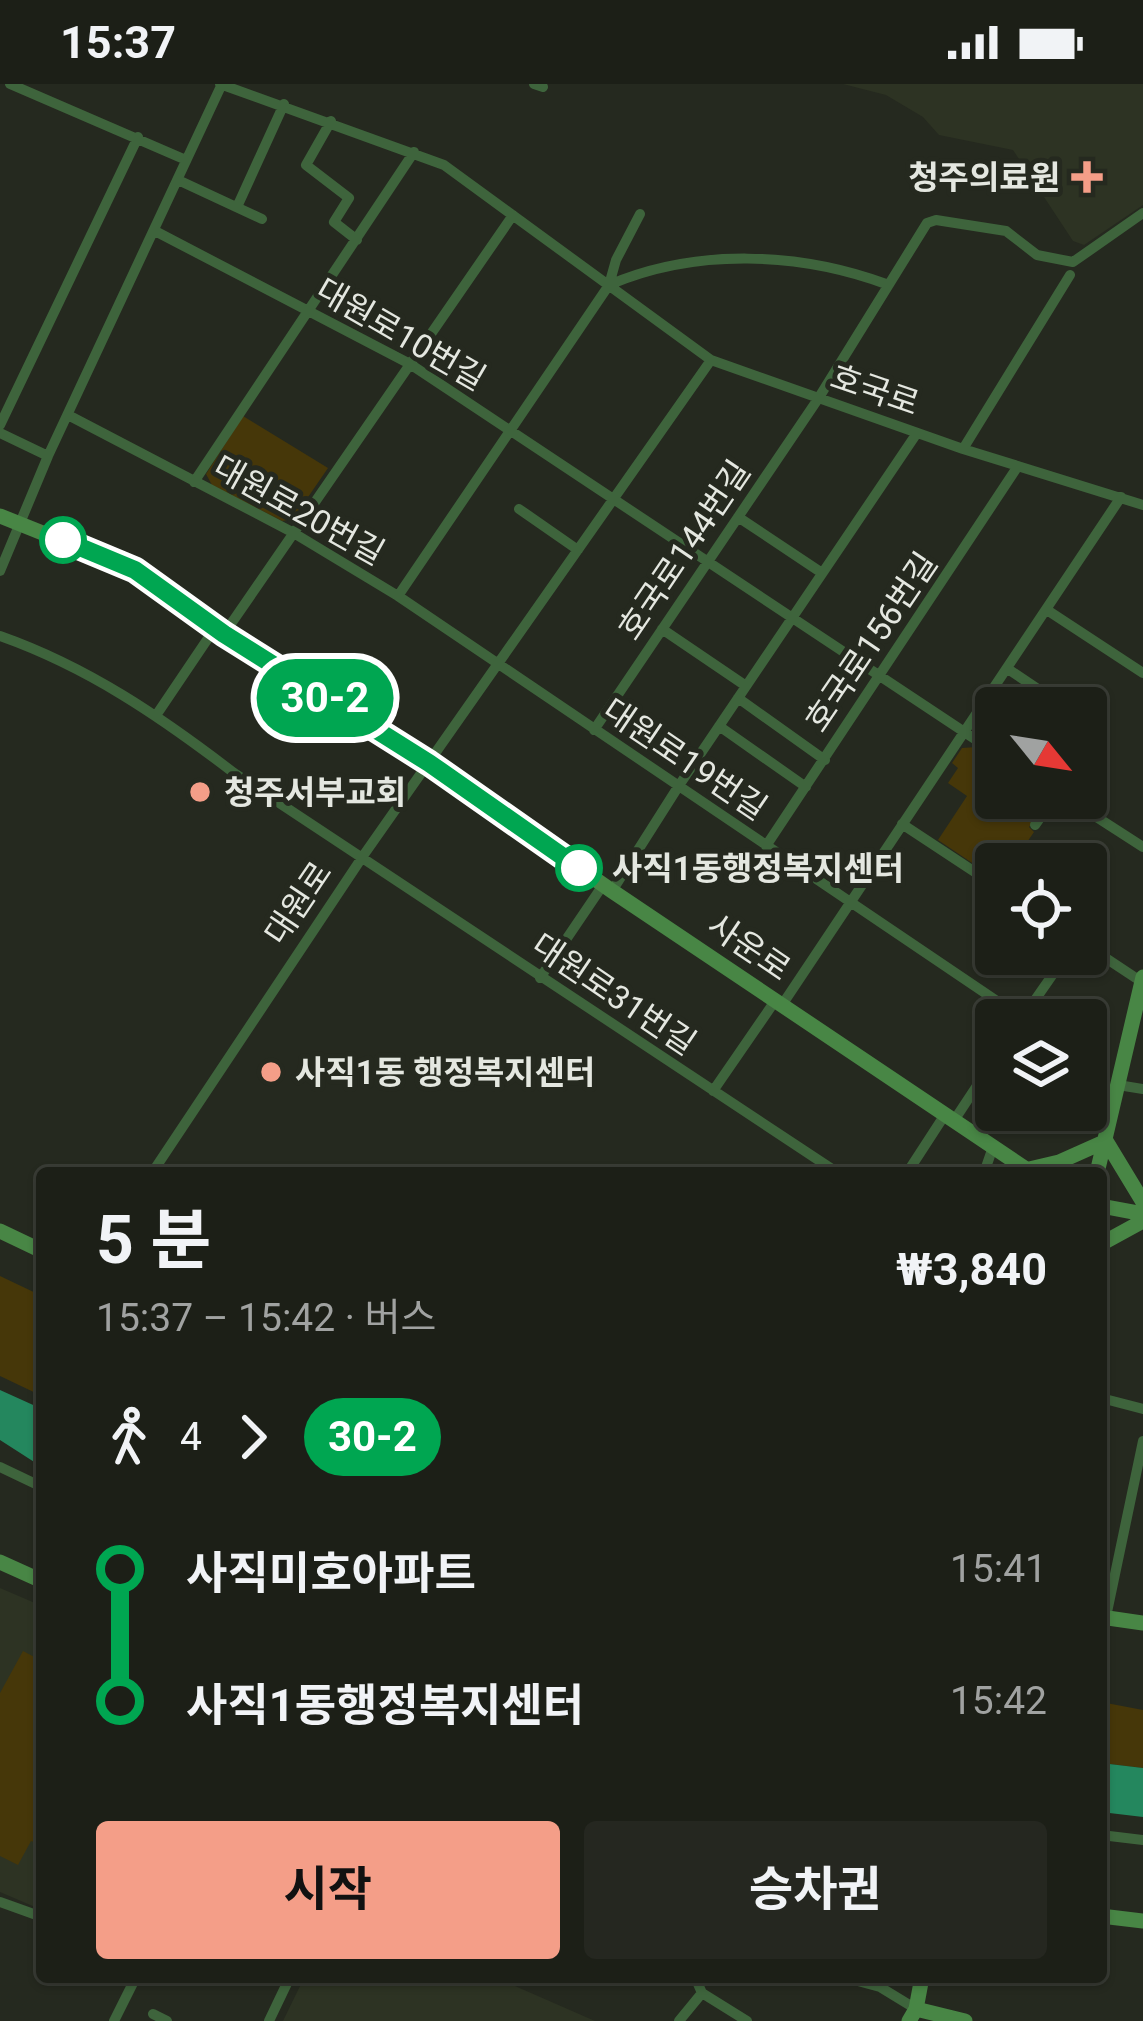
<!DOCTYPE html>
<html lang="ko">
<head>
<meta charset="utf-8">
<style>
	body { margin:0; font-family:Roboto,"Noto Sans KR",sans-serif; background:#252720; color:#f1f3f6; height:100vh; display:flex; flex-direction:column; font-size:45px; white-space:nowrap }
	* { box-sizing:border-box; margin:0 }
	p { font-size:39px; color:#a0a2a1 }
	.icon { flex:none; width:66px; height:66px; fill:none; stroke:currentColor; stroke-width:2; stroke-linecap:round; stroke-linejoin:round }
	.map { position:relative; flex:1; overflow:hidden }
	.panel { position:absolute; left:36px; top:1083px; width:1071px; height:816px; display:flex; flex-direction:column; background:#1c1f17; border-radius:12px; box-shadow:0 3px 9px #0004,0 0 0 3px #3a3d36 }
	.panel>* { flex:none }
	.badge { padding:0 24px; border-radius:39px; font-size:42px; line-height:78px }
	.needle { width:78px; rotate:120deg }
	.fabs { position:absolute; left:975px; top:603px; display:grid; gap:24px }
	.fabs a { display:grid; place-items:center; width:132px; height:132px; border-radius:12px; background:#1c1f17; box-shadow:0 3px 9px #0004,0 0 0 3px #3a3d36; font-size:60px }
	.map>.badge { position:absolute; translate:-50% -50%; box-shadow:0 0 0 6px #fff }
	.legs { display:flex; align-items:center; gap:18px; height:132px; padding:0 60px; font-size:39px }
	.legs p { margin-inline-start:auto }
	.overview { display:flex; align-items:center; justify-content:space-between; height:204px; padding:0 60px }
	h1 { font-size:66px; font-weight:700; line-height:90px }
	.action { display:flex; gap:24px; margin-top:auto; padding:24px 60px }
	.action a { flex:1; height:138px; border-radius:12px; background:#f49e88; color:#111; font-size:48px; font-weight:700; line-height:138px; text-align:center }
	.action a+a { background:#252720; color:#f1f3f6 }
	ul { padding:0 60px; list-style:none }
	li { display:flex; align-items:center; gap:42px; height:132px; font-size:45px }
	li i { display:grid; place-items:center; width:18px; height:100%; margin:0 15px; background:currentColor }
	li i::after { content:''; width:30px; height:30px; margin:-15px; border:9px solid; border-radius:50%; background:#1c1f17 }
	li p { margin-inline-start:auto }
	li:first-child i { background:linear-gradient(#0000 50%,currentColor 0) }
	li:last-child i { background:linear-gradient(currentColor 50%,#0000 0) }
	.status { display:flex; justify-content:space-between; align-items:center; height:84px; padding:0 60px; background:#1c1f17; direction:ltr }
	.status svg { height:33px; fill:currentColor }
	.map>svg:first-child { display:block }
	.built { fill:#2d3323 }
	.green { fill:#463709 }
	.water { fill:#24875e }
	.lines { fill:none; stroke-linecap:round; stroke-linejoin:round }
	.street { stroke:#3e643c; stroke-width:10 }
	.secondary { stroke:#488645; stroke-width:15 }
	.line-1-casing { stroke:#fff; stroke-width:27 }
	.line-1 { stroke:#00a651; stroke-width:18 }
	.poi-dot { fill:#f49e88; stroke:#25291f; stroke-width:4.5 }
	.stop-1-dot { fill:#fff; stroke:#00a651; stroke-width:6 }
	.labels { text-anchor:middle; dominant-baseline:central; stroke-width:10; stroke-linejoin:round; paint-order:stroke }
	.poi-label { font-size:33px; font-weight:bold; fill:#e4e7e0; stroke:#25291f; text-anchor:start }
	.street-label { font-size:33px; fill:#e4e7e0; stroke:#25291f }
	.stop-label { font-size:33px; font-weight:bold; fill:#e4e7e0; stroke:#25291f; text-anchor:start }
</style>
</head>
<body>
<div class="status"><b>15:37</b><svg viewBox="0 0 49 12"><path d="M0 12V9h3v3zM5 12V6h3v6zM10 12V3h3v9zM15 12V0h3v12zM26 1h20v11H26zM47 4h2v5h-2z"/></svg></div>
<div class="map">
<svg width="1143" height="1937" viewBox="0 0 1143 1937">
	<rect width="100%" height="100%" fill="#25291f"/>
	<path class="built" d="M843 0H1143V121L1084 161 1073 157 1013 66 939 51 923 33 886 11Z
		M0 1504 42 1522V1826L0 1808Z
		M322 1895 515 1902 595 1937H283L301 1900Z"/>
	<path class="green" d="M243 332 328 384 293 435 282 437 212 401 206 390Z
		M977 663 996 675V714H1049L1029 743 1034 748 1012 780H996V795L938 756 967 712 948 699 958 684 952 679 962 664Z
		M0 1192 42 1212V1312L0 1292Z
		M23 1567 42 1577V1761L31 1757 18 1781 0 1772V1609Z
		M1101 1618 1143 1626V1684L1101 1679Z"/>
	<path class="water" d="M0 1306 42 1325V1383L0 1356Z
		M1101 1679 1143 1684V1733L1101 1728Z"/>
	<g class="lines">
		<path class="street" d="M10 0 186 76
			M220 0 444 81 711 276 963 365 1143 421
			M534 0 543 3
			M331 37 306 81 349 114 334 138 357 156
			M178 96 262 135
			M237 123 284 20
			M155 147 410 280 996 669
			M609 201C696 164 799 168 886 200
			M68 331 292 448 398 512 1022 934
			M0 341 138 53
			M0 349 48 372
			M963 365 1070 191
			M194 398 414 68
			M519 425 578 466
			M738 433 822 489
			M0 487 48 372 222 0
			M398 512 609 201 616 176 640 130
			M1047 526 1143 589
			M662 545 746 602
			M224 550 513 131
			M0 552C88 583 161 633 234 689L838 1089
			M1008 585 1066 624
			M738 614 825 676
			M157 630 215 544
			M1086 638 1091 641
			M719 642 806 703
			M594 646 818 315 927 139 936 136 1006 147 1037 171 1073 178 1143 129
			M1067 714 1143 763
			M902 740 996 802
			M1035 741 1054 714
			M766 762 1018 382
			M612 807 678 703 917 349
			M1086 861 1142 898
			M540 894 603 801
			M782 921 1121 413
			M1021 936 1067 870
			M1118 1001 1143 1005
			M713 1007 775 917
			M955 1035 996 973
			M152 1089 363 772 711 276
			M907 1089 946 1029
			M984 1089 993 1063
			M1101 1314 1143 1325
			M0 1383 42 1403
			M1106 1533 1143 1357
			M1101 1751 1143 1756
			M0 1818 42 1833
			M561 1893 675 1897 695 1893
			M695 1893 702 1909 747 1937
			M843 1893 880 1903 916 1925
			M153 1930 167 1937
			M114 1937 136 1893
			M269 1937 290 1893
			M679 1937 702 1909"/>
		<path class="secondary" d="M0 432 135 486 224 550 429 679 612 807 1032 1089
			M1025 1086 1059 1078 1106 1057 1143 1118
			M1097 1089 1143 893
			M1101 1122 1143 1130
			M0 1147 42 1167
			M1101 1160 1143 1137
			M0 1478 42 1497
			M1101 1533 1143 1539
			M1101 1832 1143 1837
			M916 1925 965 1937
			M909 1937 916 1925 922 1893"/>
	</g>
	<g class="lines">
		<g class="line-1-casing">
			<path id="line-1" d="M63 456 135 486 224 550 429 679 579 784"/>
		</g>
		<use href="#line-1" class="line-1"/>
	</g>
	<g class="poi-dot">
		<path d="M1081 75h12v12h12v12h-12v12h-12v-12h-12v-12h12z"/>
		<circle cx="200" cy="708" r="12"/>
		<circle cx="271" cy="988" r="12"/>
	</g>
	<g class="stop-1-dot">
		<circle cx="63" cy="456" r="21"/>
		<circle cx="579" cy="784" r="21"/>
	</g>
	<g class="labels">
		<g class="poi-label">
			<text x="1060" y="93" text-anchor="end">청주의료원</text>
			<text x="224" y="708">청주서부교회</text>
			<text x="295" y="988">사직1동 행정복지센터</text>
		</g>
		<g class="street-label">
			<text transform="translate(401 250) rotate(30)">대원로10번길</text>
			<text transform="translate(875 306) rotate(19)">호국로</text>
			<text transform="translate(299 426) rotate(29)">대원로20번길</text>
			<text transform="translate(684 466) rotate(-56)">호국로144번길</text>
			<text transform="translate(871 558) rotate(-56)">호국로156번길</text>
			<text transform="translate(685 675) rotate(34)">대원로19번길</text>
			<text transform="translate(298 819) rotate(-56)">대원로</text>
			<text transform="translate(749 863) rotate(34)">사운로</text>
			<text transform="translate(614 910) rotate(34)">대원로31번길</text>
		</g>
		<g class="stop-label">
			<text x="612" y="784">사직1동행정복지센터</text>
		</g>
	</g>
</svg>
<div class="fabs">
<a><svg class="needle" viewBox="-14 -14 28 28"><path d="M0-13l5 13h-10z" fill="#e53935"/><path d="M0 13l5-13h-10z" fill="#a0a2a1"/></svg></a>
<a><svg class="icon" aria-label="locate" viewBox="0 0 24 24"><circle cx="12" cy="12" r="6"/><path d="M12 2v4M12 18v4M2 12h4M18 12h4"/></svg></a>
<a><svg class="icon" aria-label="layers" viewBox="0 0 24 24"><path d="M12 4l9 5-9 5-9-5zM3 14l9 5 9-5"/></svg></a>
</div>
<b class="badge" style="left:325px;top:614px;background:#00a651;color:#fff">30-2</b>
<section class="panel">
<div class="overview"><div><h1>5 분</h1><p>15:37 – 15:42 · 버스</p></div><b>₩3,840</b></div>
<div class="legs"><svg class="icon" aria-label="walk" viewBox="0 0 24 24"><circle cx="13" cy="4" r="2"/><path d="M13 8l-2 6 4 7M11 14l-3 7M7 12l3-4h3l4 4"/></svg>4<svg class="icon" aria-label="forward" viewBox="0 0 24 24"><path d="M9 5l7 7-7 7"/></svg><b class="badge" style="background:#00a651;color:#fff">30-2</b></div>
<ul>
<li><i style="color:#00a651"></i><b>사직미호아파트</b><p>15:41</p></li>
<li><i style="color:#00a651"></i><b>사직1동행정복지센터</b><p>15:42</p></li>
</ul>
<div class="action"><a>시작</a><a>승차권</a></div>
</section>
</div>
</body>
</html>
